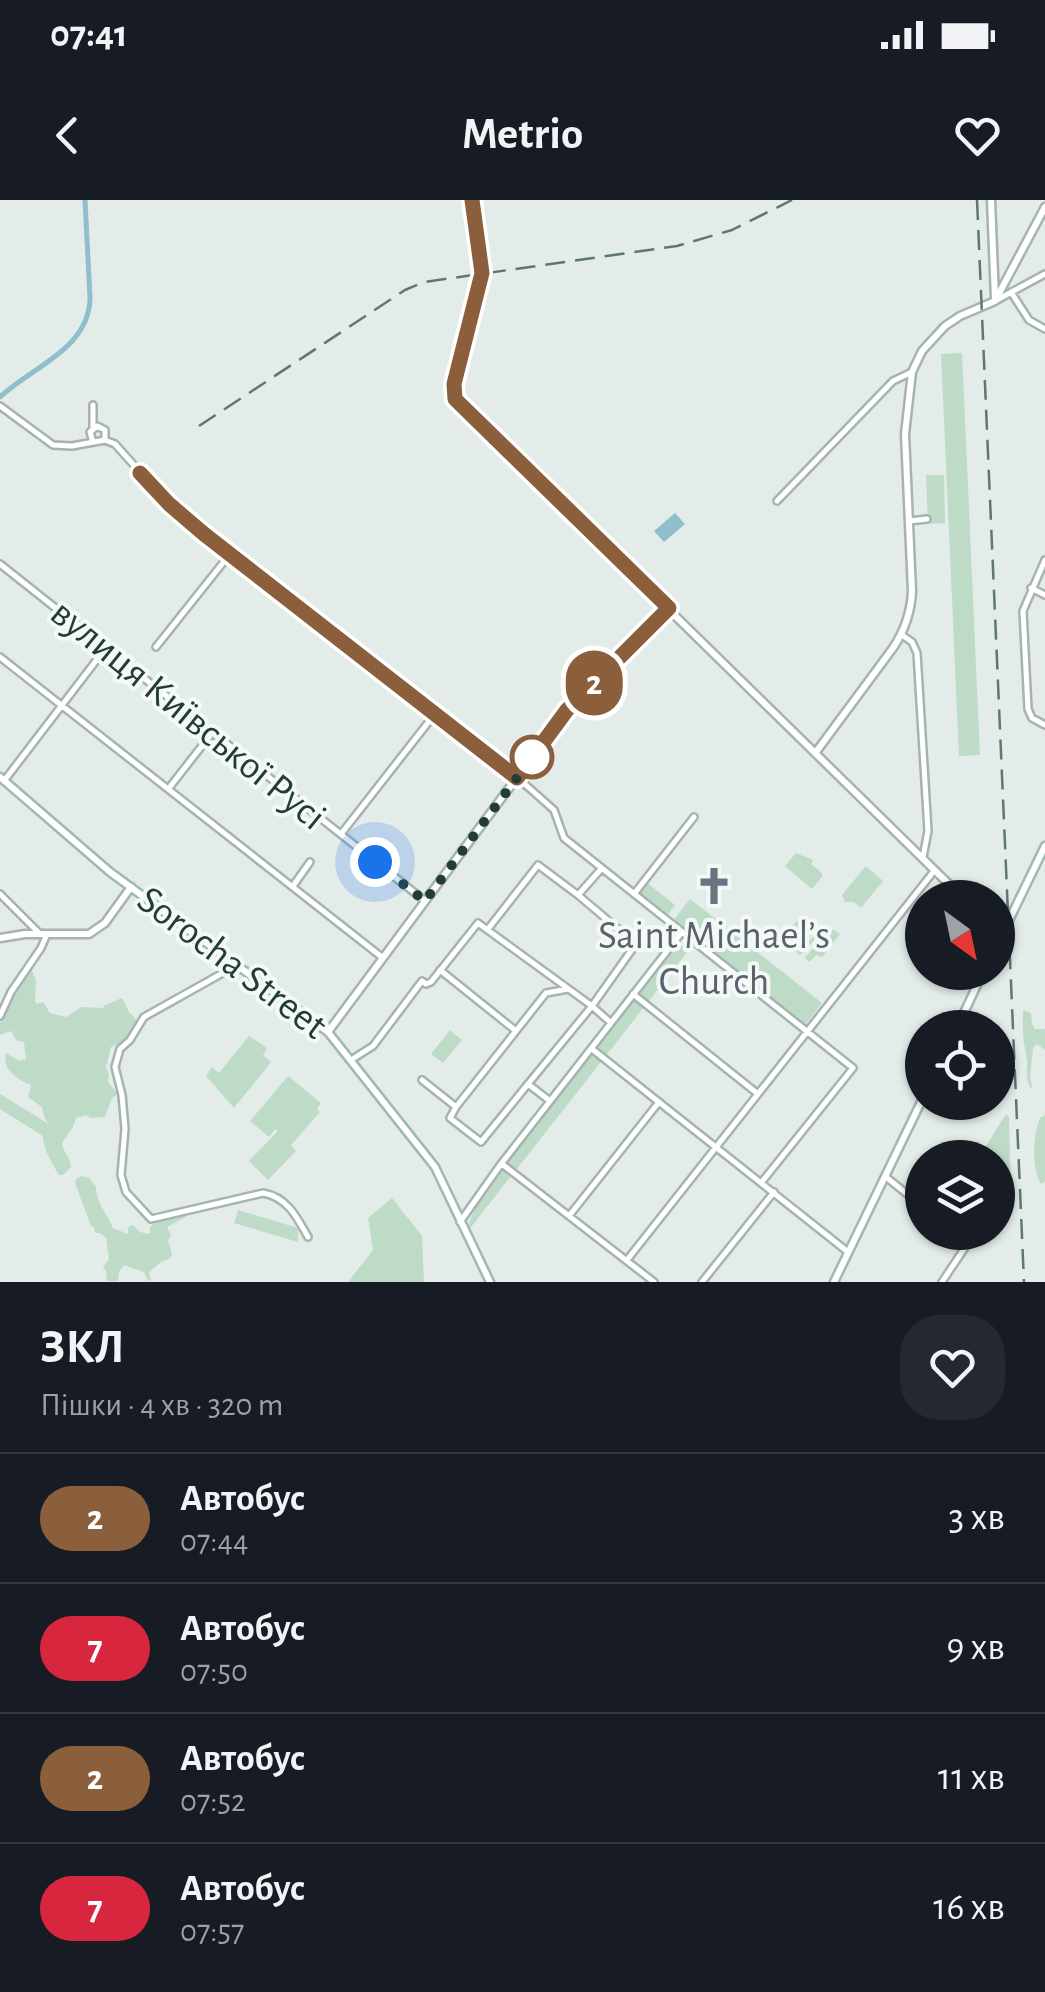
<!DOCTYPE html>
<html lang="uk">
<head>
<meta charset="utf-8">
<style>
	body { margin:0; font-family:"Alegreya Sans",sans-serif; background:#242831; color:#f1f3f6; height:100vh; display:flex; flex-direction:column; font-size:38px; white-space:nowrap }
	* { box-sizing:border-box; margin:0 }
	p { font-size:32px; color:#9ea1a6 }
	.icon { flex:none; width:55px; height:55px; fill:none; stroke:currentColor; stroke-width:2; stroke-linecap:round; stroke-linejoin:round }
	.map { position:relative; height:1082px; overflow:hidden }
	.details { display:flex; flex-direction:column; background:#171b24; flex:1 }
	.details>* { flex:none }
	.badge { padding:0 20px; border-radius:32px; font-size:35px; line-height:65px }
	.needle { width:65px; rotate:147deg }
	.controls { position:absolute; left:905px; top:680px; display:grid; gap:20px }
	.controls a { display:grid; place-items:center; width:110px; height:110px; border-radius:50%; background:#171b24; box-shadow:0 2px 8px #0004; font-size:50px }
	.you { position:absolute; width:50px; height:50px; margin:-25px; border:8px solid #fff; border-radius:50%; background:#1a73e8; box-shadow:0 0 0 15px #1a73e833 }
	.map>.badge { position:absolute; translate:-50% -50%; box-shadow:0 0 0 5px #fff }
	.round { display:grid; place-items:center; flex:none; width:105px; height:105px; border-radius:40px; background:#242831 }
	.summary { display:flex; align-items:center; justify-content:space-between; height:170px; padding:0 40px }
	h1 { font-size:48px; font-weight:700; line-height:75px }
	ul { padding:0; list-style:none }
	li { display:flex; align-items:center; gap:30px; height:130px; padding:0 40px; border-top:2px solid #363941 }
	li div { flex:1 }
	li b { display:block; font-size:38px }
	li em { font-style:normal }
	li .badge { min-width:110px; font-weight:700; text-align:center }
	.status { display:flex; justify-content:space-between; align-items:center; height:70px; padding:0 50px; background:#171b24; direction:ltr }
	.status svg { height:28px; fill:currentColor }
	header { display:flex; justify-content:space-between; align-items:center; height:130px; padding:0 40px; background:#171b24; font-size:45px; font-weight:700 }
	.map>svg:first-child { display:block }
	.green { fill:#bedbc8 }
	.water { fill:#8fbecd }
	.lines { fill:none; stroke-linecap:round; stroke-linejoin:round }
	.canal { stroke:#8fbecd; stroke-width:5 }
	.minor-casing { stroke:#a6b4b0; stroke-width:10 }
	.tertiary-casing { stroke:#a6b4b0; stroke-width:11 }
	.secondary-casing { stroke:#a2b7b1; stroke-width:11 }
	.minor { stroke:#fff; stroke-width:5 }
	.tertiary { stroke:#fff; stroke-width:6 }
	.secondary { stroke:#fff; stroke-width:6 }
	.rail { stroke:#5f7773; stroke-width:2.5; stroke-dasharray:20 10; stroke-linecap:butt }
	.line-casing { stroke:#fff; stroke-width:22 }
	.line { stroke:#8b5e3c; stroke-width:15 }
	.walk { stroke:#243c38; stroke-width:10; stroke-dasharray:0 18 }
	.stop-dot { fill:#fff; stroke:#8b5e3c; stroke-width:5 }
	.labels { text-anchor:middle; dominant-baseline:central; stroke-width:8; stroke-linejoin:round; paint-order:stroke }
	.street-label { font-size:40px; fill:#243c38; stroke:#f3f9f6 }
	.worship-label { font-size:40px; fill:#5b616d; stroke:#f3f9f6 }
</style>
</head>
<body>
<div class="status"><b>07:41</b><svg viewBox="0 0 49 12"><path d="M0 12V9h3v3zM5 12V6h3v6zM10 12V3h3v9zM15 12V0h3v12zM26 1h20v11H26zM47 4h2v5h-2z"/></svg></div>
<header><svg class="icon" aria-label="back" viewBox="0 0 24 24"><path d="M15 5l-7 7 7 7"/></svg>Metrio<svg class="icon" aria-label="heart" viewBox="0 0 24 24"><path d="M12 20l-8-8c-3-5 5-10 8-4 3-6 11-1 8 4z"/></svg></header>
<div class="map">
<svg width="1045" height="1082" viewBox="0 0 1045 1082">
	<rect width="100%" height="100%" fill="#e3ece9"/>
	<path class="green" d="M962 153 980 555 959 556 941 154Z
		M926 275H944L945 323 928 324Z
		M796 653 813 660 811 664 822 673V677L812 689 785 666Z
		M866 666 883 681 861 708 854 702H845L842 695Z
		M645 681 675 705 666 717 636 694Z
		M690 699 822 803 805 825 672 722Z
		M806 718 819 727 818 729 812 724 800 739 807 744 816 733 819 735 800 755 783 740C786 731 796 719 806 718Z
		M834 730 840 734 822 757 817 755 809 762 805 758 827 731Z
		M676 742 689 750 468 1031C470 997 538 918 561 889 600 840 638 791 676 742Z
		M31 768 36 780 35 801 37 804 43 802 50 813 66 817 82 807 104 808 103 806 122 798 129 812 140 824 130 839 111 847 106 867 109 873 108 882 118 894 112 898 105 917 91 918 86 915 76 918 73 927 62 943C63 953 71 957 71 967L63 975H59C52 963 43 949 43 936L0 909V894L49 924 45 919 42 907 28 897 31 885C17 879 2 870 6 853L19 861 26 859 24 842 16 840 11 831 0 835V823C11 803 13 788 31 768Z
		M1023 810 1031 813 1032 824 1035 829H1045V850L1037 844 1033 848 1030 876 1032 887 1031 888C1024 877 1029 867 1026 854 1023 840 1022 825 1023 810Z
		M450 830 462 840 443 863 431 854Z
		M249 836 267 848 263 855 271 862 234 908 206 876 212 867 219 873Z
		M288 876 321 903 317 909 320 912 291 945 296 951 268 980 249 961 278 931 275 929 269 937 250 921Z
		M1006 914 1009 917 1011 1000 998 990V958L979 957Z
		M1045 915V981L1041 984C1031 966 1033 937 1040 918Z
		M82 976 89 978 96 987C96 1003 108 1015 113 1028L128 1034V1027L133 1025 140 1032 150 1034V1027L156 1021 157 1015 184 1010 186 1017 167 1027 171 1035 168 1041 172 1054 169 1059 161 1062 149 1072 151 1080 148 1081 144 1072 124 1065 119 1072 118 1081H107L106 1071 103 1067 109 1059 106 1038 100 1033H95L94 1027 91 1026 75 983 76 979Z
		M392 998 422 1036 424 1082H348L373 1050 368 1018Z
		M238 1010 298 1028V1042L234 1023Z"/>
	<path class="water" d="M675 313 685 324 664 342 654 331Z"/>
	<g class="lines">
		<path class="canal" d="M0 197C33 166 89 149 90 98L85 0"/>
		<g class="minor-casing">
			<path id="minor" d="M1011 92 1029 120 1045 129
				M995 101 1045 74
				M0 206 53 245 72 246 105 240
				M93 228V205
				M105 240 115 244 148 281 189 322 519 579 554 610 564 638 853 868 761 983
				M93 242 90 232 97 226 105 230V240
				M777 301 893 181 912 172
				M909 321 927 319
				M1045 360 1023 411 1028 509 1032 518 1045 525
				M0 364 425 701
				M1031 388 1045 395
				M902 435 912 442 917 453 928 631 923 657
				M156 447 230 354
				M0 457 383 758
				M4 581 105 449
				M169 588 212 533
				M341 634 434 515
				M602 668 578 695 636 744 592 806 611 823
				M293 686 310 662
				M0 694 40 734
				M634 694 694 617
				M488 729 538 665 578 695
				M237 765 144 817 130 840 120 849 115 867 122 895 125 929 121 975 126 992 151 1019 263 993C287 997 297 1017 308 1037
				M440 770 516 831
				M633 794 758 894
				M0 816 11 792 41 748 47 734
				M592 849 848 1052
				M351 860 373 846 422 781 426 784 431 782 478 723 592 806 528 884 550 901
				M422 880 456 907 546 793 568 789
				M456 907 450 918 481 942 528 884
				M502 964 654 1082
				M886 977 922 1006
				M569 1016 659 902
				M460 1022 501 964 682 732
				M627 1060 934 671
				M702 1082 774 992
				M942 1082 968 1043 955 1032"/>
		</g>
		<g class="tertiary-casing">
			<path id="tertiary" d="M472 0 482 73 455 184 454 196 458 203 963 698
				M991 0 995 99
				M995 101 1045 7
				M816 552 893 448C905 430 911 413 912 391L905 234 912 172 922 151 945 126 960 116 995 101
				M0 738 25 734H89L105 723 131 687
				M328 832 567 510 669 408"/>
		</g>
		<g class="secondary-casing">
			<path id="secondary" d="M0 577 110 672 328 832 435 967 490 1082
				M998 743 1045 646
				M957 828 983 772
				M834 1082 922 900"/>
		</g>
		<use href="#minor" class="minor"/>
		<use href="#tertiary" class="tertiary"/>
		<use href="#secondary" class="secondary"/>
		<path class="rail" d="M977 0 1024 1082
			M199 226 405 90 424 82 677 46 732 30 792 0"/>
	</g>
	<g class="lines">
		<g class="line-casing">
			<path id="line" d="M140 273 169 304 204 334 517 578 567 510 669 408 455 199 454 184 482 73 472 0"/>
		</g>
		<use href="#line" class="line"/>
		<path class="walk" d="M375 662 425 701 534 555 532 557"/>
	</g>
	<defs>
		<g id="church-bare" transform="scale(3)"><path d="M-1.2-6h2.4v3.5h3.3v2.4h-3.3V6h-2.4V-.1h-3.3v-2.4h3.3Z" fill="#6b7280" stroke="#f3f9f6" stroke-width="2.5" paint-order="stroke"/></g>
	</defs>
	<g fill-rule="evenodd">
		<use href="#church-bare" x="714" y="686"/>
	</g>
	<circle class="stop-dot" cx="532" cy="557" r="20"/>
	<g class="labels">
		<g class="street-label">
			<text transform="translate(188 515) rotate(39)">вулиця Київської Русі</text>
			<text transform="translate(232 763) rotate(37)">Sorocha Street</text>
		</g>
		<g class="worship-label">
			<text x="714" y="736">Saint Michael’s<tspan x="714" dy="46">Church</tspan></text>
		</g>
	</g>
</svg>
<div class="controls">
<a><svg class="needle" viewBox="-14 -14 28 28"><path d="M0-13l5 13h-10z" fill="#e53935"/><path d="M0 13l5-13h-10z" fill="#9ea1a6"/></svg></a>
<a><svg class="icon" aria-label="locate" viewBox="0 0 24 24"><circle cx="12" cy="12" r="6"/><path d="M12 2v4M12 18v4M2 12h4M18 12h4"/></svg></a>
<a><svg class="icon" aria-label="layers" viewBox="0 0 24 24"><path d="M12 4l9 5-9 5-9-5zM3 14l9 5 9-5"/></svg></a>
</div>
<div class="you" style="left:375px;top:662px"></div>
<b class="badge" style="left:594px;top:483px;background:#8b5e3c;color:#fff">2</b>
</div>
<section class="details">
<div class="summary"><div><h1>ЗКЛ</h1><p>Пішки · 4 хв · 320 m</p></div><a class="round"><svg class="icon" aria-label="heart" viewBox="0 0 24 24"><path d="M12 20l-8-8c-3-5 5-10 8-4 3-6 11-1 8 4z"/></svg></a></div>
<ul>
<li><span class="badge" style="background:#8b5e3c;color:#fff">2</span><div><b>Автобус</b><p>07:44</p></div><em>3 хв</em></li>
<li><span class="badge" style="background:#d7263d;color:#fff">7</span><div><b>Автобус</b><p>07:50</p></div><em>9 хв</em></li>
<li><span class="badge" style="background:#8b5e3c;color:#fff">2</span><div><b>Автобус</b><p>07:52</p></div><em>11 хв</em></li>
<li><span class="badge" style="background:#d7263d;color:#fff">7</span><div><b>Автобус</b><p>07:57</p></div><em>16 хв</em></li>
</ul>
</section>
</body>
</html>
